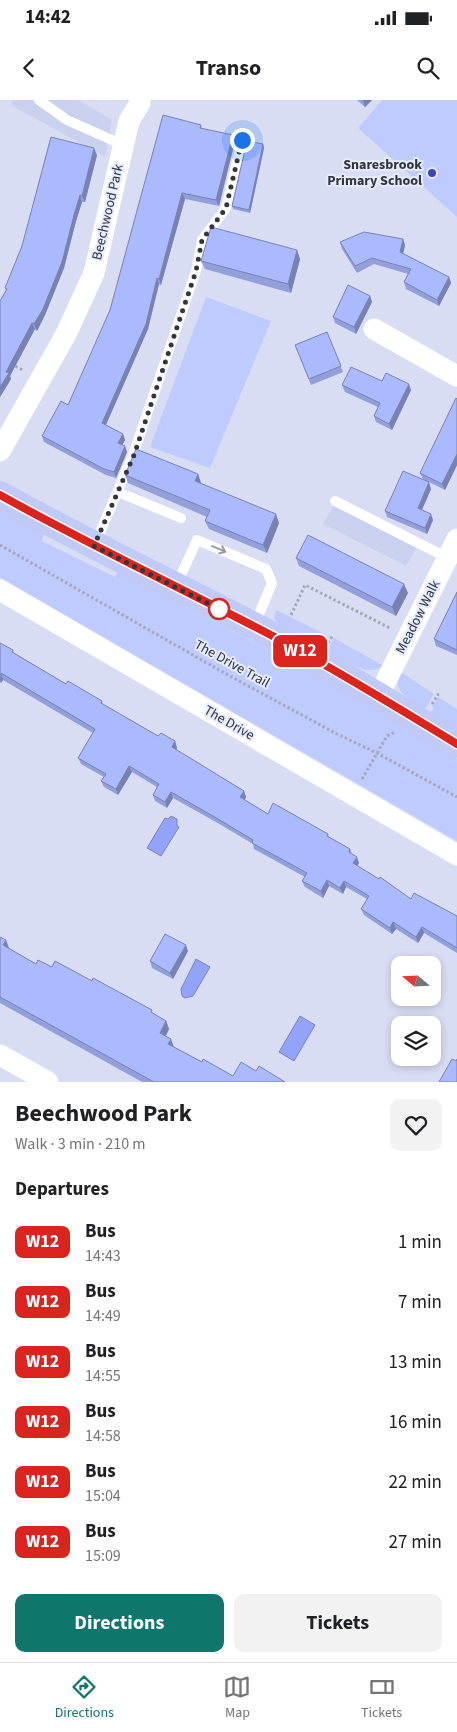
<!DOCTYPE html>
<html lang="en">
<head>
<meta charset="utf-8">
<style>
	body { margin:0; font-family:"Source Sans 3",sans-serif; background:#f2f2f2; color:#202124; height:100vh; display:flex; flex-direction:column; font-size:19px; white-space:nowrap }
	* { box-sizing:border-box; margin:0 }
	p { font-size:16px; color:#757577 }
	.icon { flex:none; width:28px; height:28px; fill:none; stroke:currentColor; stroke-width:2; stroke-linecap:round; stroke-linejoin:round }
	.map { position:relative; height:982px; overflow:hidden }
	.drawer { display:flex; flex-direction:column; background:#fff; flex:1 }
	.drawer>* { flex:none }
	.badge { padding:0 10px; border-radius:8px; font-size:18px; line-height:32px }
	.needle { width:32px; rotate:289deg }
	.buttons { position:absolute; left:391px; top:856px; display:grid; gap:10px }
	.buttons a { display:grid; place-items:center; width:50px; height:50px; border-radius:10px; background:#fff; box-shadow:0 2px 8px #0003; font-size:25px }
	.you { position:absolute; width:25px; height:25px; margin:-12px; border:4px solid #fff; border-radius:50%; background:#1a73e8; box-shadow:0 0 0 8px #1a73e833 }
	.map>.badge { position:absolute; translate:-50% -50%; box-shadow:0 0 0 2px #fff }
	h2 { padding:0 15px; font-size:19px; line-height:45px }
	.round { display:grid; place-items:center; flex:none; width:52px; height:52px; border-radius:10px; background:#f2f2f2 }
	.head { display:flex; align-items:center; justify-content:space-between; height:85px; padding:0 15px }
	h1 { font-size:24px; font-weight:700; line-height:38px }
	.action { display:flex; gap:10px; margin-top:auto; padding:10px 15px }
	.action a { flex:1; height:58px; border-radius:10px; background:#0f766e; color:#fff; font-size:20px; font-weight:700; line-height:58px; text-align:center }
	.action a+a { background:#f2f2f2; color:#202124 }
	ul { padding:0; list-style:none }
	li { display:flex; align-items:center; gap:15px; height:60px; padding:0 15px }
	li div { flex:1 }
	li b { display:block; font-size:19px }
	li em { font-style:normal }
	li .badge { min-width:55px; font-weight:700; text-align:center }
	.status { display:flex; justify-content:space-between; align-items:center; height:35px; padding:0 25px; background:#fff; direction:ltr }
	.status svg { height:14px; fill:currentColor }
	header { display:flex; justify-content:space-between; align-items:center; height:65px; padding:0 15px; background:#fff; font-size:22px; font-weight:700 }
	.menu { display:flex; justify-content:space-around; align-items:center; height:70px; border-top:1px solid #e0e0e0; background:#fff; font-size:14px; color:#757577 }
	.menu a { display:grid; justify-items:center; gap:2px }
	.menu .current { color:#0f766e }
	.map>svg:first-child { display:block }
	.built { fill:#cad1ee }
	.green { fill:#bfcafe }
	.water { fill:#94a3fa; stroke:#7782c1 }
	.lines { fill:none; stroke-linecap:round; stroke-linejoin:round }
	.path { stroke:#a4a8b9; stroke-width:3; stroke-dasharray:2.5 2.5; stroke-linecap:butt }
	.service { stroke:#fff; stroke-width:10 }
	.minor { stroke:#fff; stroke-width:21 }
	.primary { stroke:#c1caf4; stroke-width:28 }
	.wall { fill:#939fdb }
	.shaded-wall { fill:#7882b2 }
	.building { fill:#abb9ff; stroke:#7882b2 }
	.oneway { stroke:#999a9e }
	.line-casing { stroke:#fff; stroke-width:11 }
	.line { stroke:#dc241f; stroke-width:8 }
	.walk { stroke:#33353d; stroke-width:5; stroke-dasharray:0 9 }
	.poi-dot { fill:#4044b9; stroke:#e6ebfd; stroke-width:2 }
	.stop-dot { fill:#fff; stroke:#dc241f; stroke-width:2.5 }
	.labels { text-anchor:middle; dominant-baseline:central; stroke-width:4; stroke-linejoin:round; paint-order:stroke }
	.poi-label { font-size:14px; font-weight:bold; fill:#33353d; stroke:#e6ebfd; text-anchor:end }
	.street-label { font-size:14px; fill:#33353d; stroke:#e6ebfd }
</style>
</head>
<body>
<div class="status"><b>14:42</b><svg viewBox="0 0 49 12"><path d="M0 12V9h3v3zM5 12V6h3v6zM10 12V3h3v9zM15 12V0h3v12zM26 1h20v11H26zM47 4h2v5h-2z"/></svg></div>
<header><svg class="icon" aria-label="back" viewBox="0 0 24 24"><path d="M15 5l-7 7 7 7"/></svg>Transo<svg class="icon" aria-label="search" viewBox="0 0 24 24"><circle cx="10" cy="10" r="6"/><path d="M15 15l6 6"/></svg></header>
<div class="map">
<svg width="457" height="982" viewBox="0 0 457 982">
	<rect width="100%" height="100%" fill="#d8ddf3"/>
	<path class="built" d="M13 0H78L112 20 105 57 11 5Z
		M334 405 416 448 406 466 323 424Z"/>
	<path class="green" d="M382 0H457V117L358 28Z
		M206 197 271 221 210 368 150 347Z
		M0 409 44 434 42 441 115 477 118 472 310 571 457 659V741L0 477Z
		M276 510 329 536 323 547 277 523 274 518Z
		M334 538 384 566C364 578 345 560 327 550Z
		M399 571 434 594 425 609C408 597 393 594 399 571Z
		M438 597 457 609V629L431 613 434 608 432 606Z"/>
	<path class="water" d="M171 716 177 719V726L179 727 161 756 147 748 165 718 168 719Z
		M196 859 210 867 193 896 185 898 182 896 181 889Z
		M300 916 315 925 294 961 279 952Z"/>
	<g class="lines">
		<path class="path" d="M11 264 23 270
			M0 445 228 575 337 634 377 653 457 697
			M291 515 305 485 390 528
			M328 543 333 535
			M432 604 439 593
			M362 679 387 636 395 632"/>
		<path class="service" d="M39 0 67 20 123 45
			M118 392 181 418
			M335 401 448 458
			M95 444 133 355 196 171 202 140 226 108 242 41
			M176 486 197 440 266 469 272 483 255 524"/>
		<path class="minor" d="M374 229 457 276
			M0 351 66 234 94 173 129 21 140 3
			M0 490 457 755
			M379 595 457 439
			M0 955 48 982"/>
		<path class="primary" d="M0 395C93 447 190 492 284 542 343 574 400 609 457 644"/>
	</g>
	<path class="wall" d="M357 0H372L365 7Z
		M201 25 202 29 235 41 219 106 185 99 161 185 159 184 148 229 106 325 123 334 125 340 122 345 127 352 116 378 106 375 44 342 42 336 68 305Z
		M263 44 264 48 250 113 233 109 232 106Z
		M97 55 85 102H82L76 121 64 168 45 215 37 231 35 229 10 276 11 279 0 297V201L6 190 5 188Z
		M403 139 405 145 403 154 449 177 451 183 439 206 406 189 404 182 408 174 374 164 357 173 342 149 340 142Z
		M297 150 300 159 291 193 205 169 201 161Z
		M370 196 372 202 356 234 335 223 333 217Z
		M327 232 343 272 311 285 295 245Z
		M382 281 411 290 392 330 376 322 374 316 378 307 345 292 342 285Z
		M457 299V365L445 390 423 379 420 373Z
		M198 374 201 383 279 423 267 453 209 429 205 421 207 417 128 383 125 375Z
		M431 389 422 410 433 420 427 434 387 417 385 411Z
		M296 458 408 493 396 516 299 466Z
		M457 492V555L436 546 434 539Z
		M0 543 13 550 14 553 66 584 102 601 103 605 158 636 175 641 177 648 176 650 244 691 246 697 245 700 268 714 328 734 329 737 350 749 352 754 359 763 357 766 411 799 457 816V853L424 833 418 843 396 829 392 834 364 815 361 809 367 799 346 787 343 794 329 786 323 798 305 787 302 781 305 777 254 749 253 744 216 722 173 698 167 708 155 701 153 695 157 687 132 672 118 695 104 687 101 681 104 677 81 664 78 658 93 633 3 580 1 583 0 582Z
		M0 837 9 848 36 864 52 867 153 914 166 921 169 929 166 936 174 947 202 962 233 976 256 971 285 982H142L0 903Z
		M188 851 173 879 152 868 150 861Z"/>
	<path class="shaded-wall" d="M363 0H372L365 7Z
		M233 35 235 41 219 106 216 100Z
		M263 44 264 48 250 113 249 110Z
		M94 48 97 55 85 102 82 96Z
		M182 93 185 99 161 185 159 179Z
		M80 95 82 102 76 121 64 168 45 215 37 231 34 224Z
		M403 139 405 145 402 158 400 152Z
		M297 150 300 159 291 193 288 184Z
		M449 177 451 183 439 206 437 200Z
		M157 178 159 184 148 229 104 329 102 323Z
		M370 196 372 202 356 234 354 227Z
		M32 223 35 229 10 276 11 279 0 297V287L6 272Z
		M409 284 411 290 392 330 389 324Z
		M123 334 125 340 120 349 118 343Z
		M125 346 127 352 116 378 114 372Z
		M457 354V365L445 390 442 384Z
		M198 374 201 383 195 381Z
		M429 382 431 389 420 414 418 408Z
		M276 414 279 423 267 453 263 445Z
		M431 414 433 420 427 434 425 428Z
		M404 484 408 493 396 516 392 507Z
		M1 573 3 580 1 583 0 580Z
		M175 641 177 648 174 653 172 647Z
		M129 666 132 672 118 695 116 689Z
		M244 691 246 697 242 704 240 697Z
		M171 692 173 698 167 708 165 702Z
		M357 757 359 763 355 769 353 763Z
		M327 780 329 786 323 798 321 791Z
		M344 781 346 787 343 794 340 788Z
		M393 822 396 829 392 834 390 828Z
		M422 827 424 833 418 843 416 837Z
		M6 840 9 848 3 845Z
		M186 845 188 851 173 879 170 873Z
		M166 921 169 929 163 941 160 933Z
		M171 939 174 947 168 944Z"/>
	<path class="building" d="M163 15 201 25 200 28 233 35 216 100 182 93 159 179 157 178 146 224 102 323 123 334 118 343 125 346 114 372 104 369 42 336 61 301 68 305 110 210Z
		M51 37 94 48 82 96 80 95 74 115 62 162 43 209 34 224 32 223 6 272 9 273 0 287V201L7 189 5 188 22 146Z
		M247 41 263 44 249 110 232 106Z
		M211 127 297 150 288 184 201 161Z
		M364 132 403 139 400 152 449 177 437 200 404 182 411 169 372 158 355 166 340 142Z
		M348 185 370 196 354 227 333 217Z
		M327 232 341 266 309 279 295 245Z
		M351 267 382 281 386 273 409 284 389 324 374 316 380 303 342 285Z
		M456 298 457 299V354L442 384 420 373Z
		M136 349 198 374 195 381 276 414 263 445 205 421 210 410 125 375Z
		M403 371 429 382 418 408 431 414 425 428 385 411Z
		M308 435 404 484 392 507 296 458Z
		M457 492V550L434 539Z
		M0 543 13 550 12 552 66 584 68 581 102 601 101 603 158 636 161 633 175 641 172 647 244 691 240 697 268 714 273 703 328 734 327 736 350 749 349 752 357 757 353 763 379 779 380 777 411 799 414 793 457 816V848L422 827 416 837 393 822 390 828 361 809 369 796 344 781 340 788 327 780 321 791 302 781 307 773 252 743 253 740 213 716 171 692 165 702 153 695 159 684 129 666 116 689 101 681 106 674 78 658 95 629 1 573 0 575Z
		M165 834 186 845 170 873 150 861Z
		M0 837 6 840 3 845 36 864 38 860 52 867 55 861 92 881 93 878 152 910 151 912 166 921 160 933 171 939 168 944 202 962 203 959 233 976 241 962 256 971 259 966 285 982H154L0 897Z
		M452 959 456 961 457 959V982H439Z"/>
	<defs><path id="oneway-shaft" d="M-6 0H5M1.5-3L5.5 0L1.5 3" fill="none" stroke-width="1.6" stroke-linecap="round" stroke-linejoin="round" transform="scale(1.25)"/></defs>
	<use class="oneway" href="#oneway-shaft" transform="translate(219 449) rotate(23)"/>
	<g class="lines">
		<g class="line-casing">
			<path id="line" d="M0 395C93 447 190 492 284 542 343 574 400 609 457 644"/>
		</g>
		<use href="#line" class="line"/>
		<path class="walk" d="M219 509 225 512 94 446 134 355 196 171 202 140 226 108 242 40"/>
	</g>
	<circle class="poi-dot" cx="432" cy="73" r="5"/>
	<circle class="stop-dot" cx="219" cy="509" r="10"/>
	<g class="labels">
		<g class="poi-label">
			<text x="422" y="65">Snaresbrook<tspan x="422" dy="16">Primary School</tspan></text>
		</g>
		<g class="street-label">
			<text transform="translate(108 112) rotate(-77)">Beechwood Park</text>
			<text transform="translate(418 517) rotate(-63)">Meadow Walk</text>
			<text transform="translate(232 564) rotate(29)">The Drive Trail</text>
			<text transform="translate(229 623) rotate(30)">The Drive</text>
		</g>
	</g>
</svg>
<div class="buttons">
<a><svg class="needle" viewBox="-14 -14 28 28"><path d="M0-13l5 13h-10z" fill="#e53935"/><path d="M0 13l5-13h-10z" fill="#757577"/></svg></a>
<a><svg class="icon" aria-label="layers" viewBox="0 0 24 24"><path d="M12 4l9 5-9 5-9-5zM3 14l9 5 9-5"/></svg></a>
</div>
<div class="you" style="left:242px;top:40px"></div>
<b class="badge" style="left:300px;top:551px;background:#dc241f;color:#fff">W12</b>
</div>
<section class="drawer">
<div class="head"><div><h1>Beechwood Park</h1><p>Walk · 3 min · 210 m</p></div><a class="round"><svg class="icon" aria-label="heart" viewBox="0 0 24 24"><path d="M12 20l-8-8c-3-5 5-10 8-4 3-6 11-1 8 4z"/></svg></a></div>
<h2>Departures</h2>
<ul>
<li><span class="badge" style="background:#dc241f;color:#fff">W12</span><div><b>Bus</b><p>14:43</p></div><em>1 min</em></li>
<li><span class="badge" style="background:#dc241f;color:#fff">W12</span><div><b>Bus</b><p>14:49</p></div><em>7 min</em></li>
<li><span class="badge" style="background:#dc241f;color:#fff">W12</span><div><b>Bus</b><p>14:55</p></div><em>13 min</em></li>
<li><span class="badge" style="background:#dc241f;color:#fff">W12</span><div><b>Bus</b><p>14:58</p></div><em>16 min</em></li>
<li><span class="badge" style="background:#dc241f;color:#fff">W12</span><div><b>Bus</b><p>15:04</p></div><em>22 min</em></li>
<li><span class="badge" style="background:#dc241f;color:#fff">W12</span><div><b>Bus</b><p>15:09</p></div><em>27 min</em></li>
</ul>
<div class="action"><a>Directions</a><a>Tickets</a></div>
</section>
<nav class="menu">
<a class="current"><svg class="icon" aria-label="directions" viewBox="0 0 24 24"><path d="M12 3l9 9-9 9-9-9zM9 14v-3h6M13 9l2 2-2 2"/></svg>Directions</a>
<a><svg class="icon" aria-label="map" viewBox="0 0 24 24"><path d="M3 6l6-2 6 2 6-2v14l-6 2-6-2-6 2zM9 4v14M15 6v14"/></svg>Map</a>
<a><svg class="icon" aria-label="tickets" viewBox="0 0 24 24"><path d="M3 7h18v10H3zM15 7v10"/></svg>Tickets</a>
</nav>
</body>
</html>
